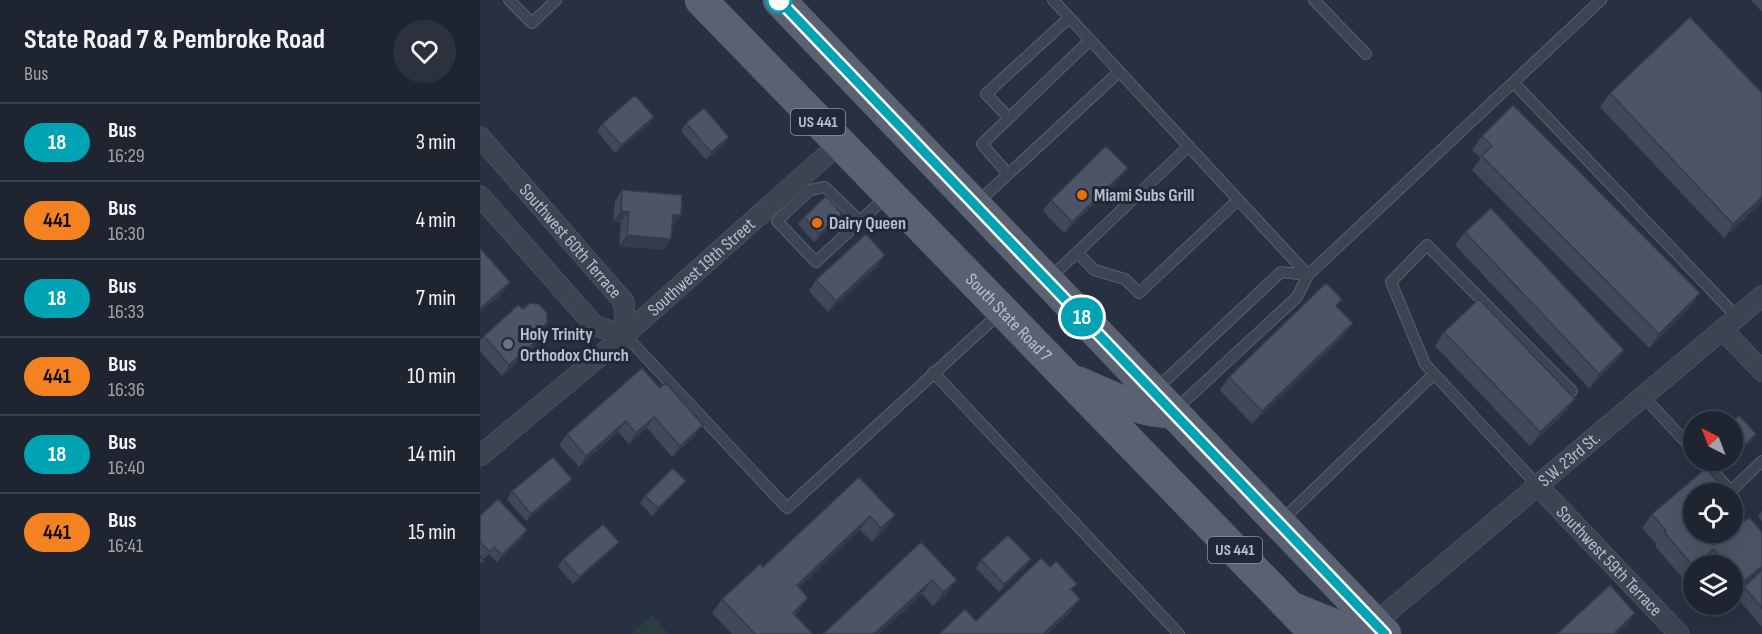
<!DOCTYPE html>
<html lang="en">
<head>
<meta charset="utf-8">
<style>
	body { margin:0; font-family:"Sofia Sans Condensed",sans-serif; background:#2b313d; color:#f1f3f6; height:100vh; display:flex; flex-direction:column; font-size:22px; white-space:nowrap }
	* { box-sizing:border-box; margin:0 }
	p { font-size:20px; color:#a1a5ab }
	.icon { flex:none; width:33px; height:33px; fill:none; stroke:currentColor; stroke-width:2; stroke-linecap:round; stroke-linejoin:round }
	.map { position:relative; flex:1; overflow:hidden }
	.panel { display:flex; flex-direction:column; background:#1e2531; width:480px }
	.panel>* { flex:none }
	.badge { padding:0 12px; border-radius:20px; font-size:21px; line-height:39px }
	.needle { width:39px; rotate:318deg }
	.buttons { position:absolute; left:1203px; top:411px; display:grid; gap:12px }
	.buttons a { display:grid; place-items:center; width:60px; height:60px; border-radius:50%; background:#1e2531; box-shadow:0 6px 24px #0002,0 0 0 2px #3c424d; font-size:30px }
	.map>.badge { position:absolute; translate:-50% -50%; box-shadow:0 0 0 3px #fff }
	.round { display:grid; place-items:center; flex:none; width:63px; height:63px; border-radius:32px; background:#2b313d }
	.overview { display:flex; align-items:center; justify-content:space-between; height:102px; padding:0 24px }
	h1 { font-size:28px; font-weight:700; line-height:45px }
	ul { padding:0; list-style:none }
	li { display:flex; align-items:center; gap:18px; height:78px; padding:0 24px; border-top:2px solid #3c424d }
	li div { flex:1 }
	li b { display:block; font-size:22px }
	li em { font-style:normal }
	li .badge { min-width:66px; font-weight:700; text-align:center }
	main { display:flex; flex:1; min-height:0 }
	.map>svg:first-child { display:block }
	.green { fill:#2a3e42 }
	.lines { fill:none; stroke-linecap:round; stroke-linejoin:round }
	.service-casing { stroke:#5a616f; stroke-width:12 }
	.minor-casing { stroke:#5a616f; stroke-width:21 }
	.primary-casing { stroke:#464c5b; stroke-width:33 }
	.service { stroke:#3c4351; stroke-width:10 }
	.minor { stroke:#3c4351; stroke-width:20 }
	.primary { stroke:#5a6271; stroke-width:32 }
	.wall { fill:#414959 }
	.shaded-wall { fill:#353c49 }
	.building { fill:#4c5568; stroke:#353c49; stroke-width:1.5 }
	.line-casing { stroke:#fff; stroke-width:14 }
	.line { stroke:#00a3b4; stroke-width:9 }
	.stop-dot { fill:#fff; stroke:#00a3b4; stroke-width:3 }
	.food-dot { fill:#e8710a; stroke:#212837; stroke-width:2 }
	.worship-dot { fill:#6b7280; stroke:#212837; stroke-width:2 }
	.labels { text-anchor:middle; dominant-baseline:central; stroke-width:6; stroke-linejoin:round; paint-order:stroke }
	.shield { fill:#212837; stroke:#8b929f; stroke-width:1.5 }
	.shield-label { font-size:16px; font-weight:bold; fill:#b9bfcb }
	.poi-label { font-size:18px; font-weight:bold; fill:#b9bfcb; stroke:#212837; text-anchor:start }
	.street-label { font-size:18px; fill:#b9bfcb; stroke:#212837 }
</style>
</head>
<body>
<main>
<section class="panel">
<div class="overview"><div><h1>State Road 7 &amp; Pembroke Road</h1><p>Bus</p></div><a class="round"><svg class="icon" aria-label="heart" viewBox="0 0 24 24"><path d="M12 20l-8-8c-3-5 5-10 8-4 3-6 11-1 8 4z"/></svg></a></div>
<ul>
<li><span class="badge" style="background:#00a3b4;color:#fff">18</span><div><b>Bus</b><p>16:29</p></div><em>3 min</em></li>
<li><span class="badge" style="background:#f58220;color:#111">441</span><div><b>Bus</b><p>16:30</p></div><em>4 min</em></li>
<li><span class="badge" style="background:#00a3b4;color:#fff">18</span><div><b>Bus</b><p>16:33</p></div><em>7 min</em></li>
<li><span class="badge" style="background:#f58220;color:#111">441</span><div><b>Bus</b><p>16:36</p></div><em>10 min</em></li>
<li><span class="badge" style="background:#00a3b4;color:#fff">18</span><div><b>Bus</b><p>16:40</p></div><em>14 min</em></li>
<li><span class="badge" style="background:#f58220;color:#111">441</span><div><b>Bus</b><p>16:41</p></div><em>15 min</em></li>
</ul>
</section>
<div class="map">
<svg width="1282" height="634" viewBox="0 0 1282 634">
	<rect width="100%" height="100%" fill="#283141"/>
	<path class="green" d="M172 615 189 634H151Z"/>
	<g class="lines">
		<g class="service-casing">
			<path id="service" d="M29 0 52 23 76 0
				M573 0 828 275
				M834 0 886 54
				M1034 83 1257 317
				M529 118 506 94 589 18
				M528 174 502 144 610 40
				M498 202 639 72
				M380 221 345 187 330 190 297 221 336 262 408 195
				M597 252 614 270 645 279 659 293 758 200
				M570 278 709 146
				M145 335 307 508 521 312
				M453 372 699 634
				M674 391 801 272 828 275
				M1164 397 1214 451
				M695 410 817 297 828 275 1121 0
				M1223 460 1251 491 1282 461
				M1059 487 945 364 911 282 947 245 1092 391
				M800 522 954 374"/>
		</g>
		<g class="minor-casing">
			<g id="minor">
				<path id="s1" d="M0 137 144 302 145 335 115 326 0 196"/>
				<path d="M1242 329 1282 371"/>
				<path id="s2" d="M0 456 145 335 359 144"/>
				<path id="s3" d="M1059 487 1199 634"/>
				<path id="s4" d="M895 623 1282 296"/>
			</g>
		</g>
		<g class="primary-casing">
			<g id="primary">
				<path id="s5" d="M221 0 836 634"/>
				<path d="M299 0 905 634"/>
				<path d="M599 383C630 396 659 412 693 412"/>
				<path d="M817 610 859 627 895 623"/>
			</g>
		</g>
		<use href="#service" class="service"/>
		<use href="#minor" class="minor"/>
		<use href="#primary" class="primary"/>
	</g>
	<path class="wall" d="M1271 0H1282V12Z
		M1130 93H1282V202L1244 238 1120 107Z
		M206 123 249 137 244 144 226 160 201 131Z
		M122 124H169L135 153 117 131Z
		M1002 136 1220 293 1210 307 1169 348 992 170 1001 158 992 150Z
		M640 179 584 233 563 211 571 200Z
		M142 190 193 226H192L184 250 139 246 141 222H133L135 201Z
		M362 214 356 221 334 242 318 224 324 217Z
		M985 232 1144 350 1134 364 1109 388 975 245Z
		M398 266 348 312 329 291 336 280Z
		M862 299 857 307 863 337 772 424 740 390 749 377Z
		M43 309 67 323 61 331 56 345 22 376 0 351V341L4 336Z
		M964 332 1085 413 1050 446 955 346Z
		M162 368 215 436 192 457 167 428 149 444 138 432 99 467 79 445 87 434Z
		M1252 422 1276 434 1271 441 1252 459Z
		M379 477 415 515 405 529 392 542 380 530 319 587 328 598 319 611 315 615 333 634H252L232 613 242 599 283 567Z
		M92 479 87 486 46 521 27 499 32 491Z
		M206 481 200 488 172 516 160 503 165 496Z
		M1252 499 1262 510 1259 515 1265 521 1282 532V627L1257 598 1264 587 1252 597V566H1226L1224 563 1214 566V572L1204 580 1175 546 1176 544 1162 528 1172 514Z
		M1282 511V521L1278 517Z
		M0 516 42 538 17 562 9 554 4 559 0 555Z
		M139 542 133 549 93 584 78 567 83 559Z
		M441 542 467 594 453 606 442 594 399 634H343Z
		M501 560 545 567 519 592 496 568Z"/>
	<path class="shaded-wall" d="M174 117 169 124 135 153 141 145Z
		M249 137 244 144 226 160 231 152Z
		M648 168 640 179 584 233 592 222Z
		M1282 197V202L1244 238 1253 224Z
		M141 211 149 212 141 222H133Z
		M362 214 356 221 334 242 339 234Z
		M193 215H201L193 226H186Z
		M147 235 191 239 184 250 139 246Z
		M405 255 398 266 348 312 356 301Z
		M30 282 23 293 0 313V309Z
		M1220 293 1210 307 1169 348 1179 334Z
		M873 323 863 337 772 424 782 411Z
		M64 334 56 345 22 376 29 365Z
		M1144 350 1134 364 1109 388 1119 374Z
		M1095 399 1085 413 1050 446 1060 432Z
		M174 417 167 428 149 444 156 433Z
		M146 421 138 432 99 467 106 456Z
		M223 425 215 436 192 457 200 446Z
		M1276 434 1271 441 1252 459 1256 453Z
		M92 479 87 486 46 521 51 514Z
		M206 481 200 488 172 516 178 508Z
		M415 515 405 529 392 542 401 528Z
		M390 516 380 530 307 599 317 585Z
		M47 530 42 538 17 562 22 555Z
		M139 542 133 549 93 584 99 577Z
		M1234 549 1224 563 1221 566H1215Z
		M551 559 545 567 519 592 524 584Z
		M1214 566V572L1204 580Z
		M1282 566V572L1253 597 1262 583Z
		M452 580 442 594 399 634H394Z
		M477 580 467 594 453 606 463 592Z
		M328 598 319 611 303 627 313 613Z
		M600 599 591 612 568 634H563Z
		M1155 613 1148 624 1137 634H1133Z"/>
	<path class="building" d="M1210 17 1282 93V197L1253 224 1130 93Z
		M155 95 174 117 141 145 122 124Z
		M1033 105 1220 293 1179 334 1002 156 1012 146 1002 136Z
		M224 108 249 137 231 152 206 123Z
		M626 146 648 168 592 222 571 200Z
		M142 190 202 195 201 215H193L191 239 147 235 149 212 141 211Z
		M346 196 362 214 339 234 324 217Z
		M1011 208 1144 350 1119 374 985 232Z
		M386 234 405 255 356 301 336 280Z
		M0 248 30 282 0 309Z
		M846 283 862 299 856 306 873 323 782 411 749 377Z
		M999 299 1095 399 1060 432 964 332Z
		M50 303 59 304 67 313V323L60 329 64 334 29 365 4 336 38 305 43 309Z
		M162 368 180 388 186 383 223 425 200 446 174 417 156 433 146 421 106 456 87 434Z
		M1259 415 1276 434 1256 453 1252 449V422Z
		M73 457 92 479 51 514 32 491Z
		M193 468 206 481 178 508 165 496Z
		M1226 468 1248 494H1214V532H1252V499L1262 510 1258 514 1265 521 1269 517 1282 532V566L1262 583 1252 571V566H1248L1234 549 1213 566 1184 532 1186 531 1172 514Z
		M379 477 415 515 401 528 390 516 317 585 328 598 313 613 333 634H275L242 599 280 564 283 567Z
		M18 499 47 530 22 555 14 547 10 552 0 542V516Z
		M123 524 139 542 99 577 83 559Z
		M528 535 551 559 524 584 501 560Z
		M441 542 477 580 463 592 452 580 394 634H343Z
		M0 556 4 561 0 563Z
		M561 558 570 567 576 561 597 584 591 589 600 599 563 634H459L485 609 496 621Z
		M1282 570V608L1264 587Z
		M1130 585 1155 613 1133 634H1077Z"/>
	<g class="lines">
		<g class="line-casing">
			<path id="line" d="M299 0 905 634"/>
		</g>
		<use href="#line" class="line"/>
	</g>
	<circle class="stop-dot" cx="299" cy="0" r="12"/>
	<g class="food-dot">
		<circle cx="602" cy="195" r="6"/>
		<circle cx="337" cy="223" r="6"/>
	</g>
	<circle class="worship-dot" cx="28" cy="344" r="6"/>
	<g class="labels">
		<g class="shield">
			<rect x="311" y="109" width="54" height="26" rx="4.5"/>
			<rect x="728" y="537" width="54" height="26" rx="4.5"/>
		</g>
		<g class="shield-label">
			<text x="338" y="122">US 441</text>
			<text x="755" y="550">US 441</text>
		</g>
		<g class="poi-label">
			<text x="614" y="195">Miami Subs Grill</text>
			<text x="349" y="223">Dairy Queen</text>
			<text x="40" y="334">Holy Trinity<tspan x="40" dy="21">Orthodox Church</tspan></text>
		</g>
		<g class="street-label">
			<text stroke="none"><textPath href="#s1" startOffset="138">Southwest 60th Terrace</textPath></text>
			<text stroke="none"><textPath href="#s2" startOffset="291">Southwest 19th Street</textPath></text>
			<text stroke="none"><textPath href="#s5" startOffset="442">South State Road 7</textPath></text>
			<text stroke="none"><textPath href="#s4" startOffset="254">S.W. 23rd St.</textPath></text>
			<text stroke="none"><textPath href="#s3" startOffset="102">Southwest 59th Terrace</textPath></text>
		</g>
	</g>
</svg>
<div class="buttons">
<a><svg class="needle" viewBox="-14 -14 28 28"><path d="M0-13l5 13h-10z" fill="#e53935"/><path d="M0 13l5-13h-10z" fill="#a1a5ab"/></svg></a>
<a><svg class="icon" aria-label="locate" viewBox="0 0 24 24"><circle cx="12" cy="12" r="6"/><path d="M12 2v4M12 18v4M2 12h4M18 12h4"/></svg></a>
<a><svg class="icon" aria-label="layers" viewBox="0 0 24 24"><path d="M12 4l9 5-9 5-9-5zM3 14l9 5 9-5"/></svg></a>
</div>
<b class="badge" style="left:602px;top:317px;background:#00a3b4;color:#fff">18</b>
</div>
</main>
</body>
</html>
